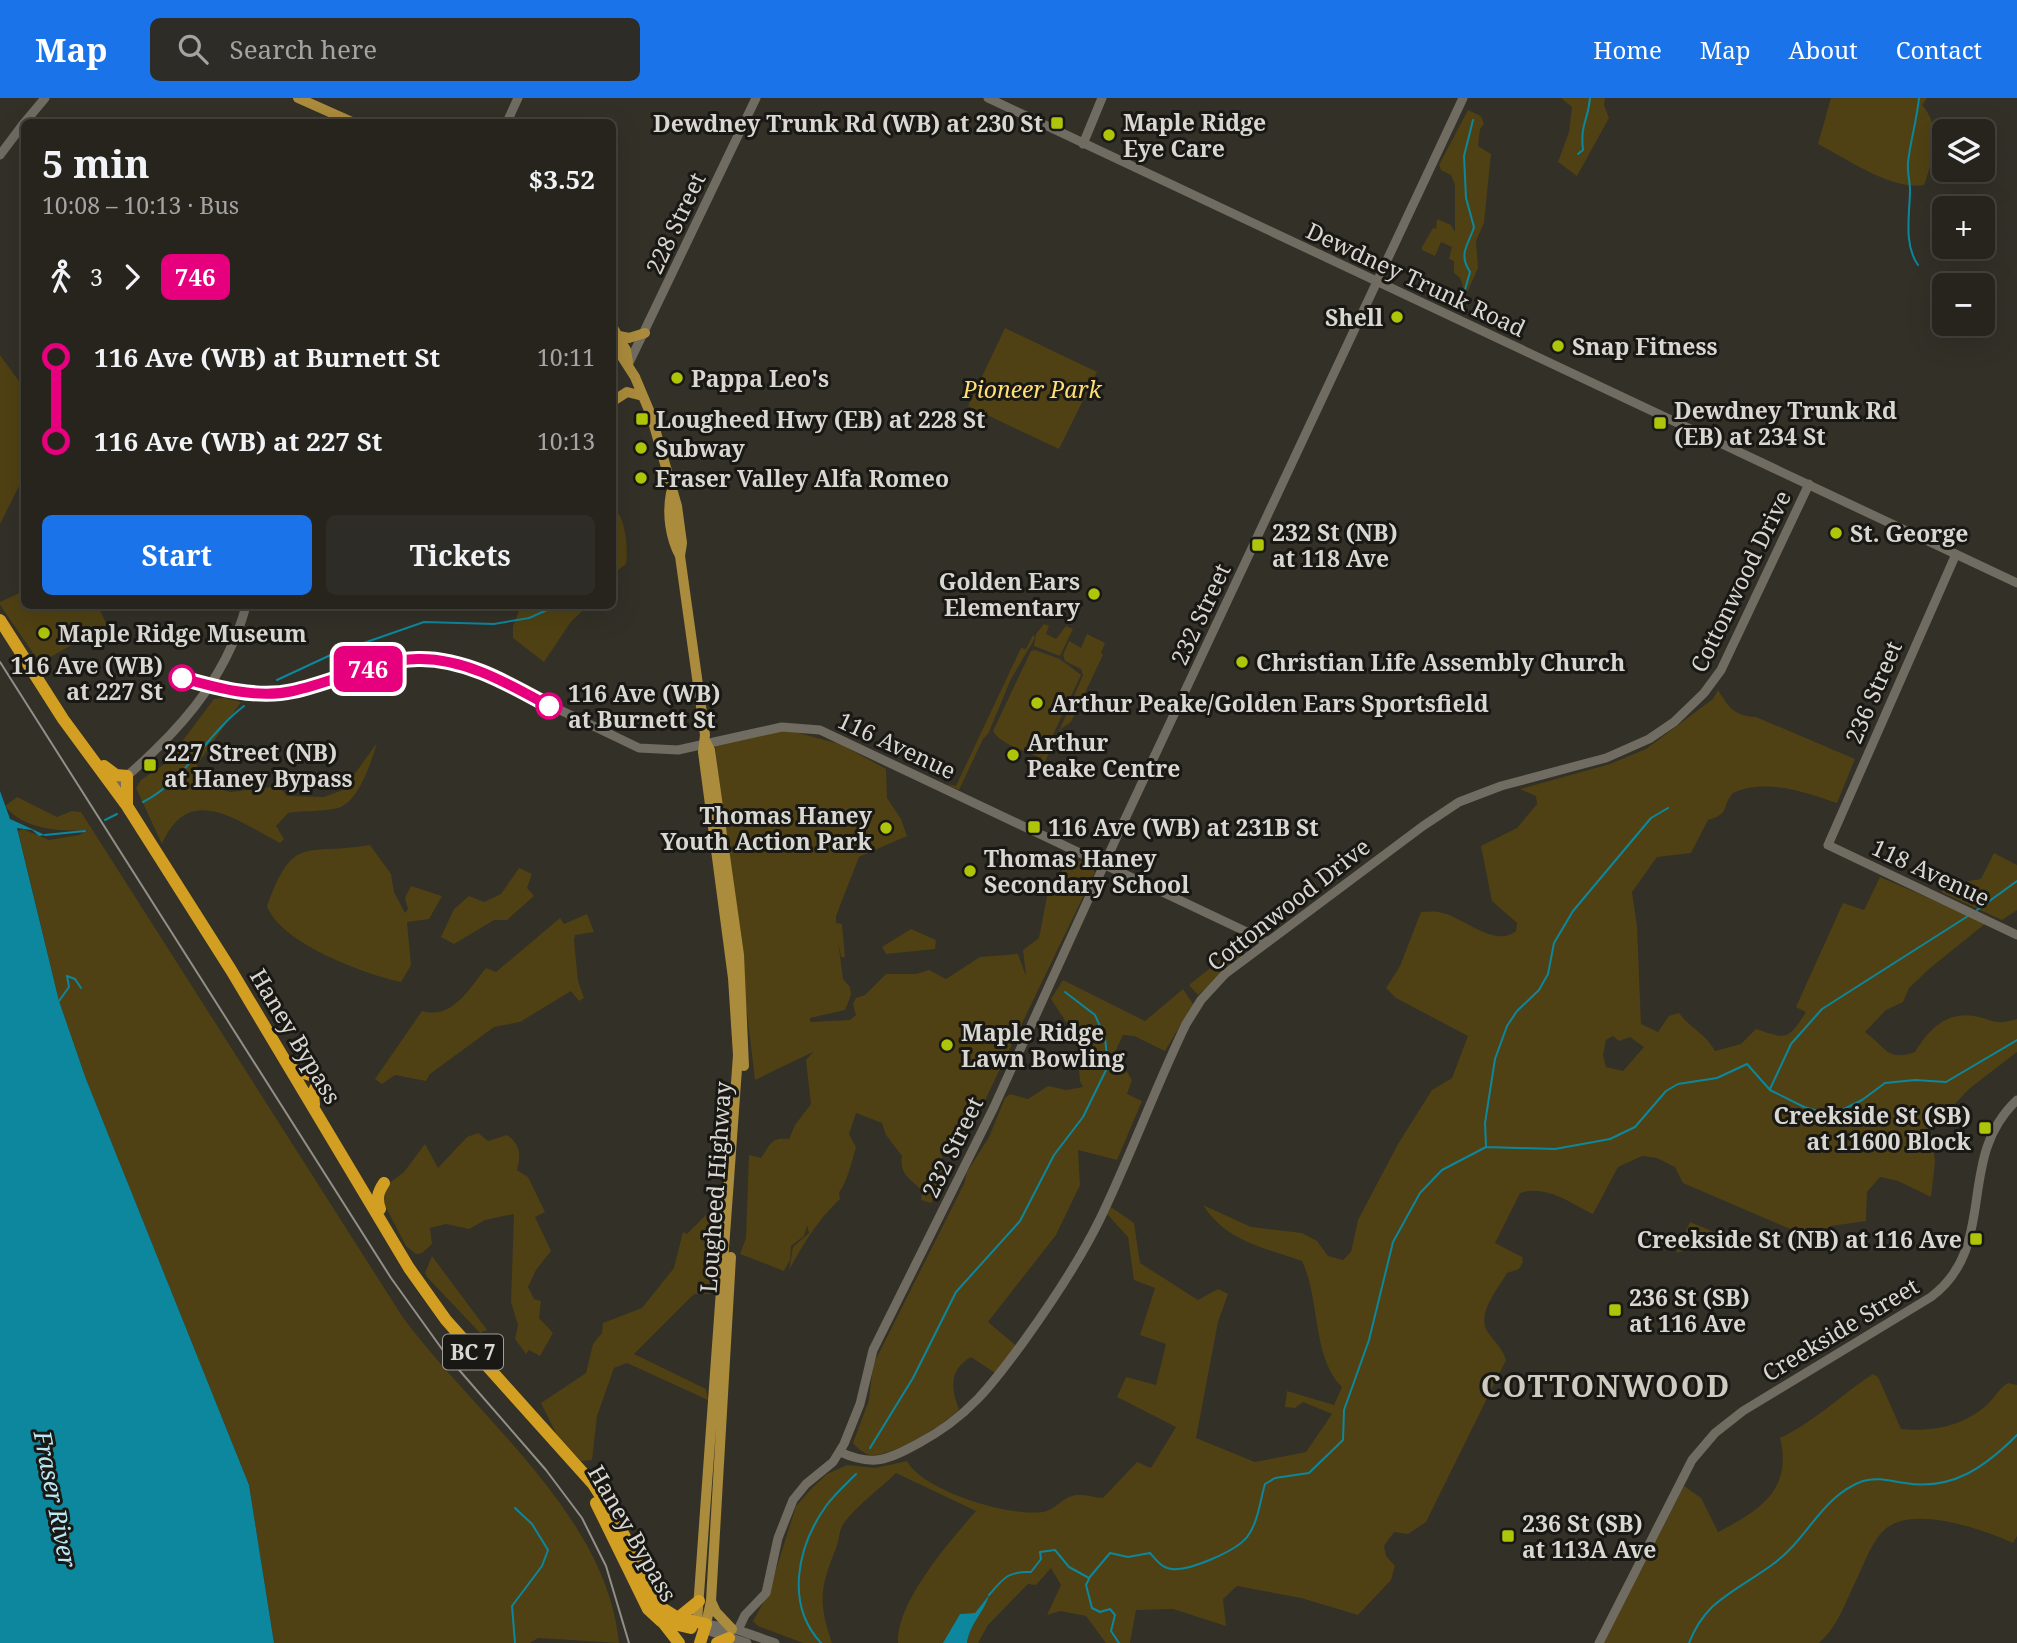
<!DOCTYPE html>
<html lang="en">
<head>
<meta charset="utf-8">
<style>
	body { margin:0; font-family:"Noto Serif",serif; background:#2e2c26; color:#f1f3f6; height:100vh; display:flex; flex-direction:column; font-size:26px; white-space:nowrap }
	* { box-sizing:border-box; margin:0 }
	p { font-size:23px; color:#a4a4a4 }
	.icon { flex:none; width:38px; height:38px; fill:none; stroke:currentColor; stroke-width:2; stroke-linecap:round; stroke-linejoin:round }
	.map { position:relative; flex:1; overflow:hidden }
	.details { position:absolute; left:21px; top:21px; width:595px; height:490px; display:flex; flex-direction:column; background:#26241d; border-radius:10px; box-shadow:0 7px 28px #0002,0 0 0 2px #42413b }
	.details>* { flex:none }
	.badge { padding:0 14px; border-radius:10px; font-size:24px; line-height:46px }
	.fabs { position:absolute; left:1932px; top:21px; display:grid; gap:14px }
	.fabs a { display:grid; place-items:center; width:63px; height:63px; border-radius:10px; background:#26241d; box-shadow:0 7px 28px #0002,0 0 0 2px #42413b; font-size:35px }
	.map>.badge { position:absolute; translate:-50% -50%; box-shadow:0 0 0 4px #fff }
	.legs { display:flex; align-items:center; gap:10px; height:77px; padding:0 21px; font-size:23px }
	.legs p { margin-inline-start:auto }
	.head { display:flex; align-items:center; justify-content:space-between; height:119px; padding:0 21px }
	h1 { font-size:38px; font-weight:700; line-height:52px }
	.button { display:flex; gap:14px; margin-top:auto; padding:14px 21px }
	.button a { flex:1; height:80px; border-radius:10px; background:#1a73e8; color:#fff; font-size:28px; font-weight:700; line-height:80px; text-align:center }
	.button a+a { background:#2e2c26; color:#f1f3f6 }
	ul { padding:0 21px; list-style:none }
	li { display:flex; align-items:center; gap:24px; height:84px; font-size:26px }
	li i { display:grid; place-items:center; width:10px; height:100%; margin:0 9px; background:currentColor }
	li i::after { content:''; width:18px; height:18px; margin:-9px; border:5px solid; border-radius:50%; background:#26241d }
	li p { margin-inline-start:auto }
	li:first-child i { background:linear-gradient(#0000 50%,currentColor 0) }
	li:last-child i { background:linear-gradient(currentColor 50%,#0000 0) }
	header { display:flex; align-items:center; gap:42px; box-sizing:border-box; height:98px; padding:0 35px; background:#1a73e8; color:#fff }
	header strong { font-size:33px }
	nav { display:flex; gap:38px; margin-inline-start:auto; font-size:24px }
	.search { width:490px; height:63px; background:#2e2c26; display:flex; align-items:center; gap:18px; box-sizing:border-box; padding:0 24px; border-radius:10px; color:#a4a4a4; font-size:26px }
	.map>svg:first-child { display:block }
	.green { fill:#4f4113; fill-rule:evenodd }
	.water { fill:#0d879d }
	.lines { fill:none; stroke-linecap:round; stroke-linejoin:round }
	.stream { stroke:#0d879d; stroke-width:2 }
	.secondary { stroke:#706c62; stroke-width:9 }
	.primary { stroke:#ab8b3c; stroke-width:10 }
	.highway { stroke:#d39f22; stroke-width:12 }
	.rail { stroke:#918f88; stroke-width:2 }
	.line-1-casing { stroke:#fff; stroke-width:16 }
	.line-1 { stroke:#e6007e; stroke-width:10 }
	.poi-dot { fill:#aec50a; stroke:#191814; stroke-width:2.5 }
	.stop-1-dot { fill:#fff; stroke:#e6007e; stroke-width:3.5 }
	.labels { text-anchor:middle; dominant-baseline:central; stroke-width:6; stroke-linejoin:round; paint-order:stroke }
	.shield { fill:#191814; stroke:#9f9e98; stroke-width:2 }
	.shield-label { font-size:21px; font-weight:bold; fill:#d8d7d1 }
	.poi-label { font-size:23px; font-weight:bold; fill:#d8d7d1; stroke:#191814; text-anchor:start }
	.street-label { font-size:23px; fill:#d8d7d1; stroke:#191814 }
	.park-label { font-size:23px; font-style:italic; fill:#fede75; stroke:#191814 }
	.stop-label { font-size:23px; font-weight:bold; fill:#d8d7d1; stroke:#191814; text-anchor:end }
	.water-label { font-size:24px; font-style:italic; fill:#bae9f6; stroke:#191814 }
	.district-label { font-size:30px; font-weight:bold; letter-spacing:2px; fill:#cecabf; stroke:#191814 }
</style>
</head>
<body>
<header>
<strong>Map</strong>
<div class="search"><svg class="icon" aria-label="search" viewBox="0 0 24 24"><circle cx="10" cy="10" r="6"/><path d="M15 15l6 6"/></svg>Search here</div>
<nav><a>Home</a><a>Map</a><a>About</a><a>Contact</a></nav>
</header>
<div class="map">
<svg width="2017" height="1545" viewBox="0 0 2017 1545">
	<rect width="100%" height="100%" fill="#323027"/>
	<path class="green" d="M1561 0H1605L1604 7 1609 20 1577 78 1558 64 1569 34 1572 9Z
		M1831 0H1927L1922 7C1942 29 1934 60 1924 87 1893 93 1847 61 1818 46Z
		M1468 12 1481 18 1484 26 1480 31 1478 48 1491 56 1484 125 1476 143 1478 170 1466 197 1460 180 1454 175V163L1449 161 1452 149 1441 144 1435 158 1422 152V149L1433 130 1436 131 1437 121 1451 127 1455 134V87L1451 77 1441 72 1439 67Z
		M1005 230 1097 274 1059 351 968 308Z
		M0 257 24 290V378L0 426Z
		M619 416C626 429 628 451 626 466L613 476V421Z
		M24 493V508H98L107 527 40 565 0 507V504Z
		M521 508H587L570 525 544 564 513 540V528Z
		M1044 526 1049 528 1046 536 1056 541 1066 528 1073 531 1060 558 1034 548 1036 536Z
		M1087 536 1105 545 1101 555 1103 557 1071 624 1062 630 1042 669 1040 661 1055 643 1083 577 1081 571 1065 563 1063 557 1069 543 1081 550Z
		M1033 537 1035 540 1011 581 988 636 983 641 959 692 946 686 956 688 1021 550 1026 551Z
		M1035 552 1060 561 1081 577 1043 658 1039 659C1024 652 1001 647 993 633L1031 553Z
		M1718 592C1729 610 1735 618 1756 619L1855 661 1837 705C1805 694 1765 680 1733 695 1721 708 1731 716 1708 722L1691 755 1657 759 1632 794 1637 828 1641 926 1658 934 1669 918 1679 915C1691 931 1705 935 1715 953L1741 946 1756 931C1786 941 1788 943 1806 914L1796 909 1843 805 1864 812 1880 779 1986 825 1929 871 1909 890 1903 904 1886 912 1865 934C1886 949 1887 964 1915 954 1928 932 1947 913 1974 918 1995 922 1994 928 2017 921V954L1969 991 1931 1031 1935 1064 1931 1099 1898 1083 1880 1079 1867 1094 1866 1123 1831 1128 1798 1146 1790 1131 1683 1085 1675 1069 1657 1060 1642 1058 1618 1069 1593 1116C1570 1105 1546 1086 1520 1095L1495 1145 1522 1159 1523 1164 1519 1171 1507 1175C1498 1191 1477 1215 1487 1233 1494 1244 1502 1249 1506 1262L1426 1424 1408 1436 1394 1434 1384 1448 1386 1458 1395 1468 1391 1482 1358 1517 1301 1500 1237 1488 1223 1501 1226 1528 1173 1511 1136 1512 1130 1545H1106L1086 1518 1060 1513 1047 1517 1061 1487 1051 1470 1036 1487 1028 1486 988 1527 978 1545H967C970 1525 984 1515 987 1499L975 1515 960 1516 944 1545H898C896 1504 950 1443 976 1413L896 1375C880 1391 858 1406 844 1425 838 1433 840 1442 836 1450 820 1490 818 1504 832 1545H803L758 1528 753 1523 769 1494 796 1408 812 1390 827 1376 847 1367 875 1370 907 1363C923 1393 1009 1419 1043 1414 1055 1412 1064 1398 1076 1397 1085 1396 1094 1400 1103 1400L1137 1364 1151 1370 1176 1329 1117 1299 1126 1279 1156 1287 1166 1246 1140 1237 1155 1190 1134 1182 1128 1139 1107 1116 1111 1109 1134 1125 1140 1165 1198 1202 1218 1191 1228 1196 1218 1224 1196 1340 1255 1364 1306 1354 1332 1316 1303 1304 1295 1310 1285 1309 1287 1293 1334 1307 1342 1289C1312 1260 1320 1200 1302 1163 1263 1149 1227 1144 1203 1107L1251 1129 1302 1135 1317 1143 1328 1158 1343 1162 1351 1154 1358 1122 1398 1046 1432 992 1452 980 1468 938 1396 900 1386 890 1400 868 1421 814C1427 814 1433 813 1438 814 1462 817 1494 851 1516 833L1517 825 1492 803 1481 748 1517 730 1537 706 1536 698 1520 691 1610 666 1646 651 1713 601ZM1613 938 1619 943 1630 939 1644 949 1623 973 1606 969 1603 957 1606 942Z
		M224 600 241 604 197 667 204 687 231 694 279 688 287 698 324 699 343 692 377 645C371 664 359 704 338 710 323 714 304 712 288 715L276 728 284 741 280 745C236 722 189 684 162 746L136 690 141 682 166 665 214 601Z
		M787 632 840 646 886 671 887 700 901 721 907 738 859 759 836 818V825L842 826 845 859H841L838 842 843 881 850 889 851 897 845 912 810 920V924L850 922 856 917 853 906 856 900 865 897 886 876H916L929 872 946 881 980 859 1018 856 1026 878 1023 852 1039 840 1048 793H1053L1069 758 1090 768 1095 774 960 1054 943 1047C940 1057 943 1062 944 1071 945 1085 938 1094 931 1105L921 1102 922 1093C910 1080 899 1077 902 1058L886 1037 882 1025 856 1015 849 1036 856 1049C853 1060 846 1088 839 1094L840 1101C816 1124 805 1144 789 1172L793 1149 809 1135 807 1127 804 1138 791 1148 790 1162 784 1173 740 1156 746 1140 749 1057 761 1060C771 1046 770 1039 789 1041L795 1027 811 1006 806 962 813 954 755 982 715 647Z
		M17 699 57 719 72 713 81 714 402 1218C474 1317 607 1416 619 1545L538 1540 530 1545H274L249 1387 86 981 59 903 18 733 23 731 49 742 79 737 88 732C62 734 24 732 5 708Z
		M370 747 391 776 394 794 405 815 408 811 405 800 411 788 442 798 429 821 407 824 411 867 401 884C364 876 280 845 267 808 294 735 304 758 370 747Z
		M1994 755 2017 767V812L2002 822 1943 795 1940 791 1946 776 1963 784 1981 781Z
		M519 770 532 776 527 790 534 798 507 822H494L454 846 441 839 454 811 469 798 484 804 501 796Z
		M587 816 594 834 575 837 574 842 578 883 584 900 579 903 571 893 520 924 494 929 430 976 426 983 395 977 382 986 375 981 422 913C452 922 469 891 486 870L496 874 560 820 564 826Z
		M911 831 936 842 935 851 886 856 882 849Z
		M1237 842 1247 843 1248 853 1198 897 1189 887 1238 848Z
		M1063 882 1145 923 1183 891 1193 906 1165 953 1134 938 1123 937 1115 954 1132 982 1127 996 1142 1003 1117 1062 1078 1052 1080 1087 1056 1137 988 1224 1019 1250 998 1277 971 1259C950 1271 950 1289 959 1311 946 1326 892 1359 871 1357 864 1356 857 1350 853 1345L869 1302 873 1267 964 1086 967 1074 989 1039 1005 1000 1010 996 1028 1001 1048 988 1066 992 1083 989 1080 983 1076 939 1051 901Z
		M478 1035 488 1043 507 1037C521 1047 521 1057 517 1072L528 1079 545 1114 535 1119 551 1153 536 1172 528 1189 534 1201 541 1203 539 1220 553 1235 540 1258 529 1252 526 1256 515 1241 518 1227 511 1204 514 1116 485 1122 469 1131 446 1126 430 1130 432 1146 422 1155 416 1156 406 1148 381 1100 388 1086 404 1074 425 1046 438 1070 467 1039Z
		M709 1114 710 1196H694L634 1256 706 1291 708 1302 627 1265 614 1270 597 1318 592 1362 581 1363 558 1339 541 1305 586 1275 593 1246 602 1235 603 1225 642 1210 674 1170 683 1134 687 1136Z
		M1690 1124 1724 1138 1725 1142 1676 1155Z
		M432 1158 487 1232 480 1235 428 1180 425 1175Z
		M1873 1276 1878 1279 1901 1331C1934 1334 1964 1328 1989 1305 1995 1298 2000 1290 2008 1285L2017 1287V1438L2013 1445C1984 1432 1917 1408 1888 1429 1873 1439 1863 1469 1855 1485 1844 1507 1838 1528 1819 1545H1604L1684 1388 1701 1400 1718 1434C1759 1413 1793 1392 1780 1340 1814 1324 1841 1297 1873 1276Z"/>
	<path class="water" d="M0 693 10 721 45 737 39 738 32 732 17 730 59 903 86 981 249 1387 274 1545H0Z
		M989 1497C984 1515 970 1525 967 1545H943L960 1516 975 1515Z"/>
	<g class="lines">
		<path class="stream" d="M1578 56 1583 52C1580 26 1588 23 1590 0
			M1918 167C1903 146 1910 115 1910 92 1910 83 1907 74 1908 65 1910 44 1917 22 1919 0
			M1464 195 1470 174C1458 155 1468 148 1474 129L1466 100 1464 58 1473 22
			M277 582 335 555 424 524 494 526 529 520 556 508
			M143 704C185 683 207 636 244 608
			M105 722 117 716
			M45 737 85 733
			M1977 812 2017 783
			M59 903 69 889 67 878 75 881 81 890
			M1770 991 1791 946 1822 911 1968 818
			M1486 1048 1485 1025 1495 961 1507 928 1517 913 1539 892 1548 876 1554 845 1573 813 1651 720 1668 710
			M870 1350 913 1280 956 1194 1020 1123 1054 1057 1083 1019 1108 968 1105 940 1095 917 1065 894
			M515 1410 532 1426 548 1452 542 1468 512 1508 515 1545
			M1089 1481 1086 1487 1092 1510 1100 1514 1110 1511 1115 1517 1111 1533 1119 1545
			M989 1497C1003 1481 1007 1473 1031 1474L1041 1461 1040 1454 1055 1452 1069 1469 1089 1480 1110 1455 1128 1459 1150 1455C1156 1462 1162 1470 1172 1471 1190 1473 1236 1453 1247 1439 1258 1425 1260 1403 1265 1386L1275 1380 1309 1375 1343 1342 1344 1312 1369 1242 1393 1144 1420 1095 1442 1072 1486 1049 1555 1051 1610 1041 1635 1029 1666 993 1678 986 1717 980 1747 966 1770 992 1804 1009 1821 1014H1838L1862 1002 1885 985 1915 982 1946 984 2017 942
			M821 1545C785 1506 797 1449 826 1408 834 1397 846 1386 856 1376
			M1689 1545C1694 1532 1702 1519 1712 1509 1737 1486 1770 1474 1793 1448 1814 1425 1831 1394 1863 1383 1878 1379 1890 1383 1905 1385 1952 1393 1985 1369 2017 1337"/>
		<path class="secondary" d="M988 0 2017 485
			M25 24 45 0
			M507 24 518 0
			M1083 46 1102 0
			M0 57 24 25
			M628 267 756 0
			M1956 456 1828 747 2017 837
			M211 587 261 596 287 595 391 564 427 561 479 573 639 650 678 652 782 629 820 632 1268 844
			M114 689C174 639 225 585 246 508
			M840 1354C873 1369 888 1362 919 1345 968 1319 992 1287 1024 1243 1052 1204 1079 1164 1100 1121 1131 1057 1155 990 1186 926L1201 902 1225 876 1423 728 1459 704 1501 688 1606 660 1649 641 1674 624 1704 595 1721 572 1809 386
			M706 1526 738 1532 775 1545
			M706 1532 747 1545
			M738 1532 745 1517 766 1495 778 1440 793 1402 806 1386 833 1364 844 1346 860 1306 873 1252 994 1009 1118 736 1463 0
			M1599 1545 1692 1362 1715 1335 1743 1313 1931 1199C2000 1147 1954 1061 2017 1002"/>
		<path class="primary" d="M298 0 352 24
			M612 228 626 252 628 264
			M619 238 629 240 645 235
			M612 243 635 279 651 317 677 408 682 445 680 458 705 637 703 654 733 880 738 957 697 1524
			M613 303 627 294 643 298
			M671 395C667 416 670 439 680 458
			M706 644 710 652 739 857 744 968
			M711 1503 716 1514 732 1531
			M706 1526 711 1503 731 1159"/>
		<path class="highway" d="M0 522 63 621 127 708 231 872 409 1170 446 1222 593 1386 618 1425 659 1508 678 1520 706 1526 700 1545
			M104 668 116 677 127 678V707
			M291 971 320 980 313 995 314 1007
			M380 1111C376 1100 378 1094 384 1085
			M596 1405 648 1511 661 1523 691 1530
			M678 1520 699 1503
			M662 1523 679 1545
			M717 1545 729 1540"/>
		<path class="rail" d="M0 564 391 1180 447 1258 546 1372 582 1420 606 1468 629 1545"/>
	</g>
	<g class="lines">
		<g class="line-1-casing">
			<path id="line-1" d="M182 580C217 590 257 601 293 593 335 584 375 562 418 561 465 560 509 586 549 608"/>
		</g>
		<use href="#line-1" class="line-1"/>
	</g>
	<g class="poi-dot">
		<rect x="1050" y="18" width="14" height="14" rx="3.5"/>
		<circle cx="1109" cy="37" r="7"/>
		<circle cx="1397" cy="219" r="7"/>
		<circle cx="1558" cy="248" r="7"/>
		<circle cx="677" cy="280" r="7"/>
		<rect x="635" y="314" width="14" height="14" rx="3.5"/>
		<rect x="1653" y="318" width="14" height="14" rx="3.5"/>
		<circle cx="641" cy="350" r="7"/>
		<circle cx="641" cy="380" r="7"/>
		<circle cx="1836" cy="435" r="7"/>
		<rect x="1251" y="440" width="14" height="14" rx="3.5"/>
		<circle cx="1094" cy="496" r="7"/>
		<circle cx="44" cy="535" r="7"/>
		<circle cx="1242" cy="564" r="7"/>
		<circle cx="1037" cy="605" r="7"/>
		<circle cx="1013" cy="657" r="7"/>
		<rect x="143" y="660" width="14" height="14" rx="3.5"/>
		<rect x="1027" y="722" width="14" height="14" rx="3.5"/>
		<circle cx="886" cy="730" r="7"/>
		<circle cx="970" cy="773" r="7"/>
		<circle cx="947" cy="947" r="7"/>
		<rect x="1978" y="1023" width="14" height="14" rx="3.5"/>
		<rect x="1969" y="1134" width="14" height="14" rx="3.5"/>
		<rect x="1608" y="1205" width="14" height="14" rx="3.5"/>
		<rect x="1501" y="1431" width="14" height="14" rx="3.5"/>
	</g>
	<g class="stop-1-dot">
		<circle cx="182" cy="580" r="12"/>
		<circle cx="549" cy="608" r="12"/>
	</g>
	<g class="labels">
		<rect class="shield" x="443" y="1236.5" width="60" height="35" rx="5"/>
		<g class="shield-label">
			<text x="473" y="1254">BC 7</text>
		</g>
		<g class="poi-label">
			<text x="1123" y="24">Maple Ridge<tspan x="1123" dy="26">Eye Care</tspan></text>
			<text x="1043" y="25" text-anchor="end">Dewdney Trunk Rd (WB) at 230 St</text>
			<text x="1383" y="219" text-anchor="end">Shell</text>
			<text x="1572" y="248">Snap Fitness</text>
			<text x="691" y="280">Pappa Leo's</text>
			<text x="1674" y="312">Dewdney Trunk Rd<tspan x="1674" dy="26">(EB) at 234 St</tspan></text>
			<text x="656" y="321">Lougheed Hwy (EB) at 228 St</text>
			<text x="655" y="350">Subway</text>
			<text x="655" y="380">Fraser Valley Alfa Romeo</text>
			<text x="1272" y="434">232 St (NB)<tspan x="1272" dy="26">at 118 Ave</tspan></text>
			<text x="1850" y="435">St. George</text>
			<text x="1080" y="483" text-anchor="end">Golden Ears<tspan x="1080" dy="26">Elementary</tspan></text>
			<text x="58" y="535">Maple Ridge Museum</text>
			<text x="1256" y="564">Christian Life Assembly Church</text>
			<text x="1051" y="605">Arthur Peake/Golden Ears Sportsfield</text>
			<text x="1027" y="644">Arthur<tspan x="1027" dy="26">Peake Centre</tspan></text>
			<text x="164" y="654">227 Street (NB)<tspan x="164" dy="26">at Haney Bypass</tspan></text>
			<text x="872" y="717" text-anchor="end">Thomas Haney<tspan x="872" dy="26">Youth Action Park</tspan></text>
			<text x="1048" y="729">116 Ave (WB) at 231B St</text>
			<text x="984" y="760">Thomas Haney<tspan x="984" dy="26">Secondary School</tspan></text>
			<text x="961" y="934">Maple Ridge<tspan x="961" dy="26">Lawn Bowling</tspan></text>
			<text x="1971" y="1017" text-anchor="end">Creekside St (SB)<tspan x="1971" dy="26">at 11600 Block</tspan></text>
			<text x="1962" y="1141" text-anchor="end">Creekside St (NB) at 116 Ave</text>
			<text x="1629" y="1199">236 St (SB)<tspan x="1629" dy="26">at 116 Ave</tspan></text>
			<text x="1522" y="1425">236 St (SB)<tspan x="1522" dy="26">at 113A Ave</tspan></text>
		</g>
		<g class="street-label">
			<text transform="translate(675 125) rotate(-65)">228 Street</text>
			<text transform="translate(1416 181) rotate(25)">Dewdney Trunk Road</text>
			<text transform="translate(1740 483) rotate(-64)">Cottonwood Drive</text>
			<text transform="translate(1200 516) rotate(-65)">232 Street</text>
			<text transform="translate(1873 594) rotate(-67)">236 Street</text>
			<text transform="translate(897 647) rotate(25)">116 Avenue</text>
			<text transform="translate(1931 774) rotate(25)">118 Avenue</text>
			<text transform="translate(1288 806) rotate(-38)">Cottonwood Drive</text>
			<text transform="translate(296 938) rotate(59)">Haney Bypass</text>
			<text transform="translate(952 1049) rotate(-64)">232 Street</text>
			<text transform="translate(715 1089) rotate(-86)">Lougheed Highway</text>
			<text transform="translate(1840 1231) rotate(-31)">Creekside Street</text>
			<text transform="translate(633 1435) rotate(60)">Haney Bypass</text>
		</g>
		<g class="park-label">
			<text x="1032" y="291">Pioneer Park</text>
		</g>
		<g class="stop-label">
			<text x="163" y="567">116 Ave (WB)<tspan x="163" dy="26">at 227 St</tspan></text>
			<text x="568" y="595" text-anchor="start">116 Ave (WB)<tspan x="568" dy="26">at Burnett St</tspan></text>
		</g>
		<g class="water-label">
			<text transform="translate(56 1401) rotate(79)">Fraser River</text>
		</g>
		<g class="district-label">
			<text x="1606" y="1287">COTTONWOOD</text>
		</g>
	</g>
</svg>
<div class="fabs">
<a><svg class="icon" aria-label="layers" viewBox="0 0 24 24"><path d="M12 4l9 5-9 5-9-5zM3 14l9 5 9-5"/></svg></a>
<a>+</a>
<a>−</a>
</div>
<b class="badge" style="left:368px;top:571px;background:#e6007e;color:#fff">746</b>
<section class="details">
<div class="head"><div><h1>5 min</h1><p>10:08 – 10:13 · Bus</p></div><b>$3.52</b></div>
<div class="legs"><svg class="icon" aria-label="walk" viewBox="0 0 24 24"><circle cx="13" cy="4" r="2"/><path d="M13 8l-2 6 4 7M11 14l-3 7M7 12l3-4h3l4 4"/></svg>3<svg class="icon" aria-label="forward" viewBox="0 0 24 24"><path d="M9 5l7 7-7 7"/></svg><b class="badge" style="background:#e6007e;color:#fff">746</b></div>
<ul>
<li><i style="color:#e6007e"></i><b>116 Ave (WB) at Burnett St</b><p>10:11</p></li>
<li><i style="color:#e6007e"></i><b>116 Ave (WB) at 227 St</b><p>10:13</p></li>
</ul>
<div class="button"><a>Start</a><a>Tickets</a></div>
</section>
</div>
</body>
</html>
